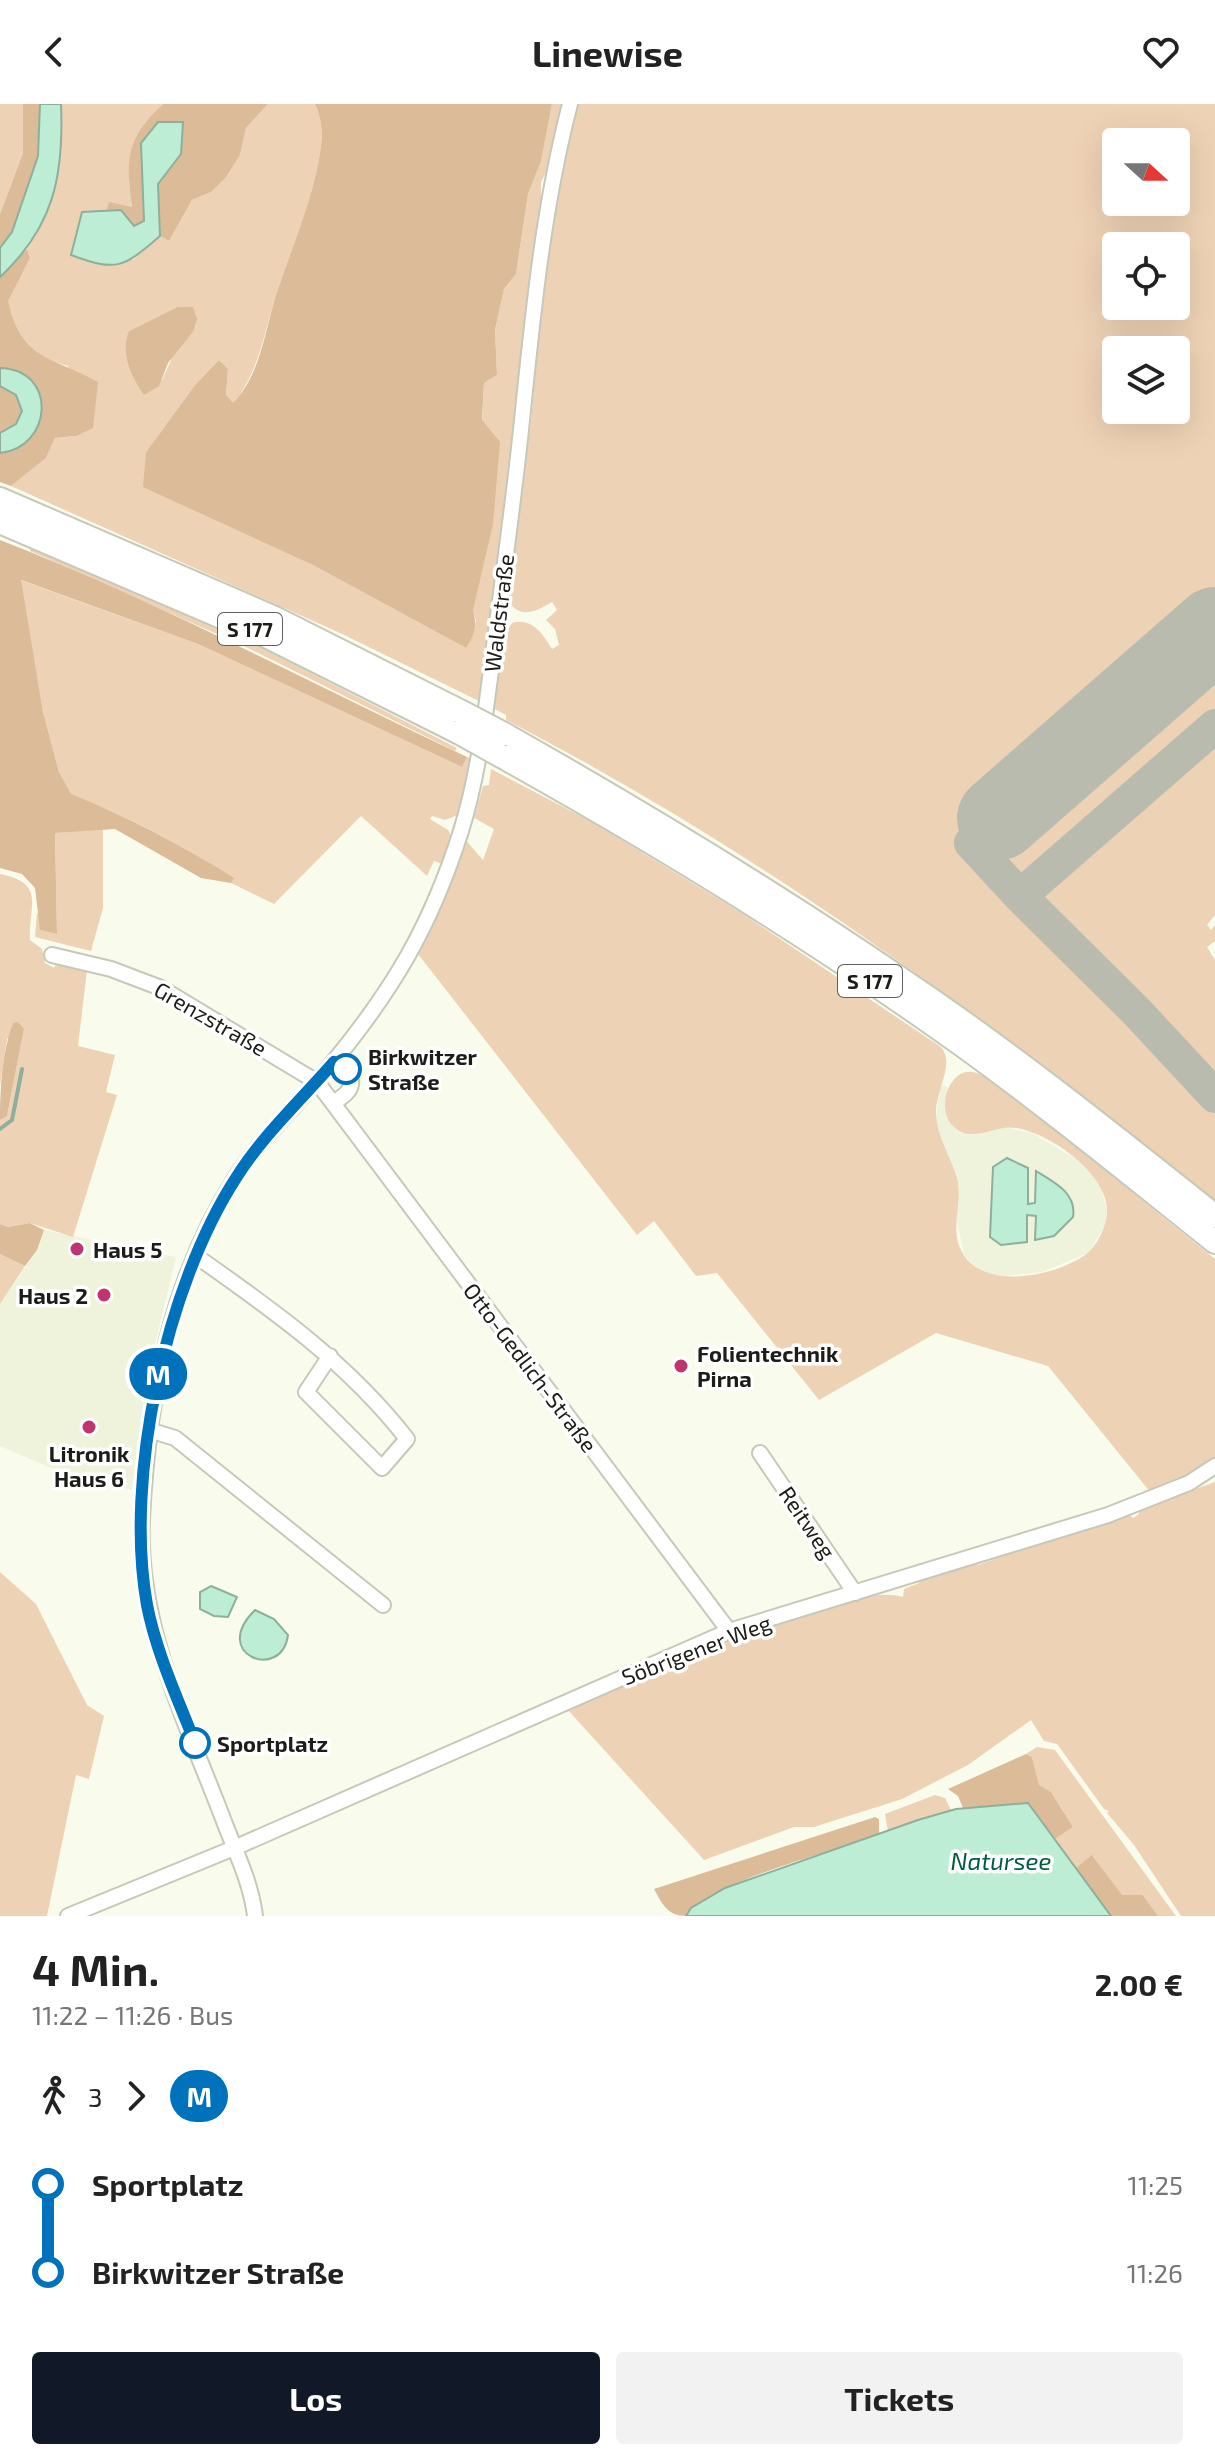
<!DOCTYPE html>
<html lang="de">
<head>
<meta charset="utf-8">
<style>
	body { margin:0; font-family:"Exo 2",sans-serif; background:#f2f2f2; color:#222; height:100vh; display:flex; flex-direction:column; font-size:30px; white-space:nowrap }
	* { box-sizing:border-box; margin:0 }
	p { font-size:26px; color:#767676 }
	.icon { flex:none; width:44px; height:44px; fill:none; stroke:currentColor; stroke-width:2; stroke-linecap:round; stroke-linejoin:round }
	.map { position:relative; height:1812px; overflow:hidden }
	.details { display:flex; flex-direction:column; background:#fff; flex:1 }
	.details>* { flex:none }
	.badge { padding:0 16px; border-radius:26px; font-size:28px; line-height:52px }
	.needle { width:52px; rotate:111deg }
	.controls { position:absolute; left:1102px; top:24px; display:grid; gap:16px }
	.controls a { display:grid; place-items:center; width:88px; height:88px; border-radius:8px; background:#fff; box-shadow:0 8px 32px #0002; font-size:40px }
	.map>.badge { position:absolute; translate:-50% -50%; box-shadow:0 0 0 4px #fff }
	.legs { display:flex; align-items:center; gap:12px; height:88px; padding:0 32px; font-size:26px }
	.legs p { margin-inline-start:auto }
	.head { display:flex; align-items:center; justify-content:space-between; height:136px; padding:0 32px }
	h1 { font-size:44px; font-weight:700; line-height:60px }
	.primary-button { display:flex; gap:16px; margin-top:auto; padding:16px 32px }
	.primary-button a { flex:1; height:92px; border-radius:8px; background:#111827; color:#fff; font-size:32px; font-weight:700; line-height:92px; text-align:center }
	.primary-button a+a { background:#f2f2f2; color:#222 }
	ul { padding:0 32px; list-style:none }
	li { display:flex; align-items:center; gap:28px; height:88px; font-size:30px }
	li i { display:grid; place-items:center; width:12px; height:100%; margin:0 10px; background:currentColor }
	li i::after { content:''; width:20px; height:20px; margin:-10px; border:6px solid; border-radius:50%; background:#fff }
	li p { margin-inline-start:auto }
	li:first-child i { background:linear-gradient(#0000 50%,currentColor 0) }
	li:last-child i { background:linear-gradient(currentColor 50%,#0000 0) }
	header { display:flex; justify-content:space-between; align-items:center; height:104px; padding:0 32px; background:#fff; font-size:36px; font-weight:700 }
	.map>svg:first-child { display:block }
	.built { fill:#eff3db }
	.green { fill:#eed2b5; fill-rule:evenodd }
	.forest { fill:#dbbb98 }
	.water { fill:#bdeed5; stroke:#8daf9c; stroke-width:2 }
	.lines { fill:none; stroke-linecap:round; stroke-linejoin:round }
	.stream { stroke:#8daf9c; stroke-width:4 }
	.taxiway { stroke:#b8bbae; stroke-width:34 }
	.runway { stroke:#b8bbae; stroke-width:84 }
	.minor-casing { stroke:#c6c9ba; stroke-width:18 }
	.trunk-casing { stroke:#c6c9ba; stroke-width:26 }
	.minor { stroke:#fff; stroke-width:14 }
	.trunk { stroke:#fff; stroke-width:22 }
	.trunk-bridge-casing { stroke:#c6c9ba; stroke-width:26; stroke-linecap:butt }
	.trunk-bridge { stroke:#fff; stroke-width:22 }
	.line-1-casing { stroke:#fff; stroke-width:18 }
	.line-1 { stroke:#0072bc; stroke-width:12 }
	.stop-1-dot { fill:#fff; stroke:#0072bc; stroke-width:4 }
	.poi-dot { fill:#bf356f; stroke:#fff; stroke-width:3 }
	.labels { text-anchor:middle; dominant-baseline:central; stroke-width:7; stroke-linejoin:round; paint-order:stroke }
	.shield { fill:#fff; stroke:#60615d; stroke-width:2 }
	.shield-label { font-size:20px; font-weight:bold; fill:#1c1d18 }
	.street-label { font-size:22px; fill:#1c1d18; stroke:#fff }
	.stop-label { font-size:22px; font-weight:bold; fill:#1c1d18; stroke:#fff; text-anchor:start }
	.poi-label { font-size:22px; font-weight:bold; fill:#1c1d18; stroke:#fff; text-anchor:start }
	.water-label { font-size:24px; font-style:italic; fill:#025c3e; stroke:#fff }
</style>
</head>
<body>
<header><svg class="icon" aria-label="back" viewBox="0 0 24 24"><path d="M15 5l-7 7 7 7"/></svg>Linewise<svg class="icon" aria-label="heart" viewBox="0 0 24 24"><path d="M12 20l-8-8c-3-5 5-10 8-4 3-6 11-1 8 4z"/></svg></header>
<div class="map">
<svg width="1215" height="1812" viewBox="0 0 1215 1812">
	<rect width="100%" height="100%" fill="#f9fcec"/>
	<path class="built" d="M940 980 948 983 945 999 954 1023 971 1031 1004 1023 1032 1029 1076 1055 1100 1078 1107 1107 1105 1122 1088 1149 1042 1168 999 1173 979 1166 964 1151 936 1014Z
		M44 1126 176 1153 148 1269 132 1386 60 1368 0 1342V1200L37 1146Z"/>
	<path class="green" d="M0 0H23V49L0 110Z
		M61 0H163C129 33 125 56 132 103L109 99 106 107 81 108 133 156 160 132 169 137 192 96 211 88 240 51 246 24 268 0H315C321 13 323 28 321 42 314 94 292 142 276 191 264 229 259 268 233 300L226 291 228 265 219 256 195 281 146 348 311 460 466 544 476 517 473 506 484 279 497 271 495 226 504 185 516 170 528 90 541 56 552 0H564L549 63 541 78V107L481 598 340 529 11 382 46 354 55 334 76 332 68 262C31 252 16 235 7 197L30 154 27 145C59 100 63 53 61 0ZM177 203 193 228 173 252 162 276 129 227Z
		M577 0H1215V811L1207 821 1211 826 1215 821V837L1207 843 1215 856V1097C993 919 760 747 506 616V611L491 603 501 536 512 519C532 513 543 530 552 545L559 541 555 525 546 516 557 506 552 498C536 508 519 516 507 495L531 318 545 158ZM1116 38H1176V98H1116ZM1116 142H1176V202H1116ZM1116 246H1176V306H1116Z
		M31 444 260 543 457 644 455 647 246 543 30 447Z
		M20 476 198 540 462 663 467 653 473 655 458 711 445 716 432 712 430 715 448 726 452 733 442 760 434 757 427 772 361 712 274 800 231 779 233 774C182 741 128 712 71 691L59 668 43 608Z
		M491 665 592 718 740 808 941 943C956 960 934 989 936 1011 937 1032 951 1054 957 1074 962 1093 954 1115 957 1134 968 1190 1051 1175 1085 1151 1097 1142 1106 1124 1107 1109 1110 1071 1050 1029 1016 1024 995 1020 972 1041 953 1022 942 1011 943 990 952 978 970 953 995 980 1012 993 1080 1046 1147 1101 1215 1155V1358L1151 1389 1048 1262 936 1229 819 1296 717 1169 696 1172 654 1117 637 1131 418 850 430 827 464 734 483 756 494 725 474 714 483 682 489 681Z
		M103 725V804L91 847 35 833 37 809 41 813V826L57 830 55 729Z
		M0 770C47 779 28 802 30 836L42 845 45 859 54 864 56 860 87 866 78 942 115 951 106 988 117 991 73 1133 30 1119 8 1123 0 1120V1016L7 1012 24 925 7 935 0 982Z
		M0 1150 25 1162 0 1200Z
		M1215 1378V1812H1181L1134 1741 1107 1709 1109 1707 1104 1705 1057 1640 1044 1637 1031 1616 968 1661 902 1695 814 1723H794L704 1756 567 1605C628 1577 845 1474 903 1493L904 1485 919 1479 920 1475 976 1458 978 1461 1128 1409 1133 1414 1139 1410V1405Z
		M0 1468 36 1500 87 1601 104 1612 89 1675 76 1671 47 1812H0Z
		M1037 1643 1055 1646 1176 1812H1158L1143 1791 1122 1792 1093 1752 1076 1764 1055 1735 1073 1723 1051 1688 1039 1682 1032 1653 1026 1650Z
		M935 1691 945 1694 951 1706 888 1728 885 1710Z"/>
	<path class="forest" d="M23 0H40L38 52 12 128 0 144V110L23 49Z
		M163 0H268L246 24 240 51 226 73 211 88 192 96 169 137 160 132 158 80 181 50 141 39 144 117 134 123 106 107 109 98 132 103C125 53 127 34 163 0Z
		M315 0H552L541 57 528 90 516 170 504 185 495 226 497 271 484 279 482 316 500 338 493 420 473 506C477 521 475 531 466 544L311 460 143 383 146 348 195 281 219 256 228 265 226 291 233 299C260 272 265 227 276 191 292 142 314 94 321 42 323 28 321 13 315 0Z
		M27 145 30 154 8 197C21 257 52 252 98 278L93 324 76 332 55 334 46 354 11 382 0 378V349L8 348 37 325 8 264H0V173Z
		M177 203H193L197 215 193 228 168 259 159 282 144 291C131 272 120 249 129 227Z
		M0 282 16 291 22 307 16 320 0 328Z
		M0 436C160 498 311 580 467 653L462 663 198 540 21 476 43 608 59 668 71 690C128 713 182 741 234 774L231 779 201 774 115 725 55 729 57 830 40 826 35 784 22 770 0 764Z
		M18 918 24 925 7 1012 0 1016C0 985 2 948 13 919Z
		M30 1119 44 1126 37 1146 25 1162 0 1150V1120L8 1123Z
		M1026 1650 1032 1653 1039 1681 1051 1688 1073 1723 1055 1735 1028 1699 963 1704 958 1692 948 1685Z
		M875 1713 879 1715V1731C838 1746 706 1779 686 1812 668 1812 662 1800 654 1785Z
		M1092 1751 1122 1791H1143L1158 1812H1111L1076 1764Z"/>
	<path class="water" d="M40 0H61C64 71 54 123 0 173V144L12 128 38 52Z
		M158 18H183L181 50 158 80 160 132C123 164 117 168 71 151L82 108 121 106 134 122 144 117 141 39Z
		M0 264C59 266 52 344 0 349V329L16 320 22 307 16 291 0 282Z
		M1007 1054 1028 1064V1100L1035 1099 1036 1067C1054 1078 1077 1089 1073 1113L1054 1132 1035 1136 1036 1112 1027 1111V1138L1001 1141 990 1133 993 1063Z
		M211 1482 237 1493 228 1513 214 1512 200 1505V1488Z
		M255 1506 274 1515 288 1531C282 1578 209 1551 255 1506Z
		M1028 1699 1111 1812H686L691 1804 725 1784 918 1716 956 1705Z"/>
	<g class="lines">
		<path class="stream" d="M0 1025 12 1016 22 965"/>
		<path class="taxiway" d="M999 714 971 739 1020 792 1215 622
			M1020 792 1136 907 1215 992"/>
		<path class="runway" d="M999 714 1215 525"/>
		<g class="minor-casing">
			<path id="minor" d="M52 851 111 865 161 884 317 978 729 1527
				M333 999C346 991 356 984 349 968L334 958
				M196 1152C273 1206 349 1260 407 1335L382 1364 306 1288 330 1252
				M149 1326 175 1334 383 1501
				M760 1349 855 1489
				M68 1812 234 1744 729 1527 1108 1411 1189 1379 1215 1362
				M255 1812C251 1779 237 1751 225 1720 188 1622 137 1522 142 1415 148 1296 170 1175 236 1073 263 1032 299 999 330 962 393 886 431 822 461 727 481 663 487 594 496 527 505 457 515 386 522 316 533 209 543 104 570 0"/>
		</g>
		<g class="trunk-casing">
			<path id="trunk" d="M0 395 275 514 460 607
				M0 418 266 532 458 628
				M504 630C640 707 772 787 901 875 1010 948 1112 1030 1215 1112
				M501 652C659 740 814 835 962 941 1048 1003 1131 1071 1215 1138"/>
		</g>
		<use href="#minor" class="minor"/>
		<use href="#trunk" class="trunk"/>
		<g class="trunk-bridge-casing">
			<path id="trunk-bridge" d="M460 607 504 630
				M458 628 501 652"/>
		</g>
		<use href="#trunk-bridge" class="trunk-bridge"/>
	</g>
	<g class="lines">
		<g class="line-1-casing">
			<path id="line-1" d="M195 1639C178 1595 156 1548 147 1501 124 1374 166 1182 236 1074 263 1031 301 996 334 958L346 965"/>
		</g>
		<use href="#line-1" class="line-1"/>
	</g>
	<g class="stop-1-dot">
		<circle cx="346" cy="965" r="14"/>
		<circle cx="195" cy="1639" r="14"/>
	</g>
	<g class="poi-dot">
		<circle cx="77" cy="1145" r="8"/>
		<circle cx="104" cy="1191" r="8"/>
		<circle cx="681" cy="1262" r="8"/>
		<circle cx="89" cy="1323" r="8"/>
	</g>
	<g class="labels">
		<g class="shield">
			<rect x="218" y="509" width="64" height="32" rx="6"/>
			<rect x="838" y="861" width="64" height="32" rx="6"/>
		</g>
		<g class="shield-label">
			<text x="250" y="525">S 177</text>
			<text x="870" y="877">S 177</text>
		</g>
		<g class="street-label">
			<text transform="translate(498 509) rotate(-83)">Waldstraße</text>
			<text transform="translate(211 914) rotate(30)">Grenzstraße</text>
			<text transform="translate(531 1263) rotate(53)">Otto-Gedlich-Straße</text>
			<text transform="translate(808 1418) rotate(56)">Reitweg</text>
			<text transform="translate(696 1545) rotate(-21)">Söbrigener Weg</text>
		</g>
		<g class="stop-label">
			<text x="368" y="952">Birkwitzer<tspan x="368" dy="25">Straße</tspan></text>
			<text x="217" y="1639">Sportplatz</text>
		</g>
		<g class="poi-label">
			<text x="93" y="1145">Haus 5</text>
			<text x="88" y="1191" text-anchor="end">Haus 2</text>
			<text x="697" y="1249">Folientechnik<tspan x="697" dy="25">Pirna</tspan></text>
			<text x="89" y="1349" text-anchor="middle">Litronik<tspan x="89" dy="25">Haus 6</tspan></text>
		</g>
		<g class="water-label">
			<text x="1001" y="1756">Natursee</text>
		</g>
	</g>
</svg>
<div class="controls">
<a><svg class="needle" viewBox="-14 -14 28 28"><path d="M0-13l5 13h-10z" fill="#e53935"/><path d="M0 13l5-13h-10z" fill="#767676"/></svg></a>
<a><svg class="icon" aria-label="locate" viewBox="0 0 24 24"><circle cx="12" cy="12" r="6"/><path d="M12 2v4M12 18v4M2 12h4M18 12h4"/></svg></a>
<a><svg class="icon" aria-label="layers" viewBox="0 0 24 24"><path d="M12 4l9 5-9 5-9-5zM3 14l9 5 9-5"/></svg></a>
</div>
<b class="badge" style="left:158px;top:1270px;background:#0072bc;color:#fff">M</b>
</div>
<section class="details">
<div class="head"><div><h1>4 Min.</h1><p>11:22 – 11:26 · Bus</p></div><b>2.00 €</b></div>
<div class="legs"><svg class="icon" aria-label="walk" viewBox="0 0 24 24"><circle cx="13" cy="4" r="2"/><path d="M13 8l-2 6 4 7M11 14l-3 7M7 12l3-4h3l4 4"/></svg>3<svg class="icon" aria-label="forward" viewBox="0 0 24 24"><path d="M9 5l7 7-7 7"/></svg><b class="badge" style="background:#0072bc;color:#fff">M</b></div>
<ul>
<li><i style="color:#0072bc"></i><b>Sportplatz</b><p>11:25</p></li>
<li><i style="color:#0072bc"></i><b>Birkwitzer Straße</b><p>11:26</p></li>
</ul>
<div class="primary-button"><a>Los</a><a>Tickets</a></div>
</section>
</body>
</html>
